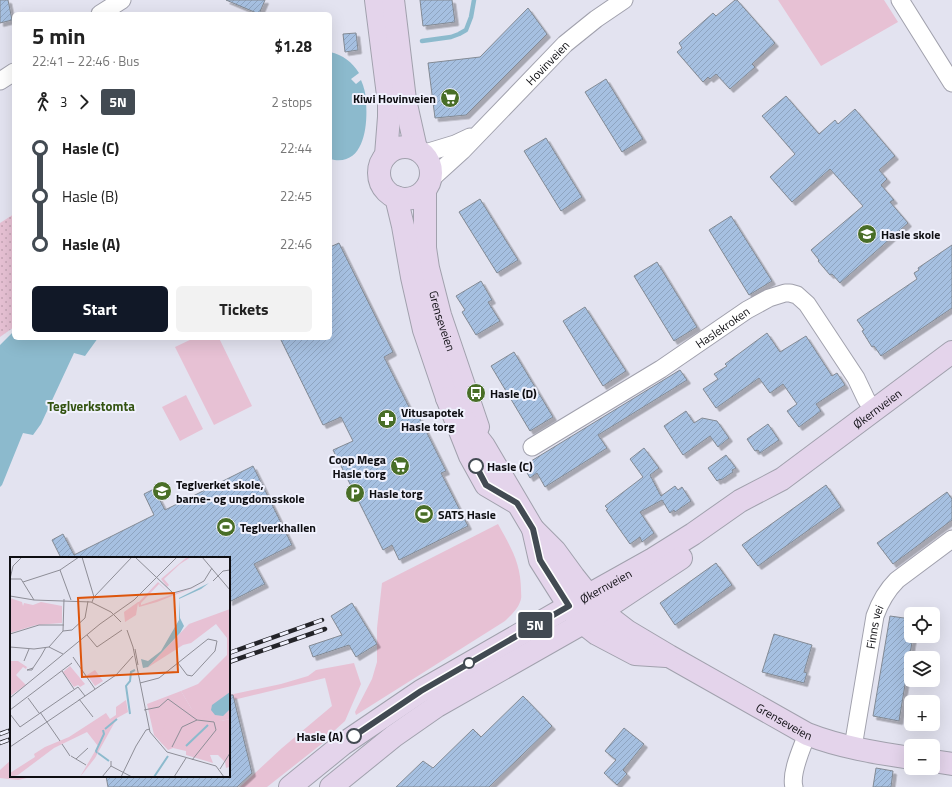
<!DOCTYPE html>
<html lang="en">
<head>
<meta charset="utf-8">
<style>
	body { margin:0; font-family:"Titillium Web",sans-serif; background:#f2f2f2; color:#222; height:100vh; display:flex; flex-direction:column; font-size:15px; white-space:nowrap }
	* { box-sizing:border-box; margin:0 }
	p { font-size:13px; color:#767676 }
	.icon { flex:none; width:22px; height:22px; fill:none; stroke:currentColor; stroke-width:2; stroke-linecap:round; stroke-linejoin:round }
	.map { position:relative; flex:1; overflow:hidden }
	.details { position:absolute; left:12px; top:12px; width:320px; height:328px; display:flex; flex-direction:column; background:#fff; border-radius:6px; box-shadow:0 4px 16px #0002 }
	.details>* { flex:none }
	.badge { padding:0 8px; border-radius:3px; font-size:14px; line-height:26px }
	.fabs { position:absolute; left:904px; top:607px; display:grid; gap:8px }
	.fabs a { display:grid; place-items:center; width:36px; height:36px; border-radius:6px; background:#fff; box-shadow:0 4px 16px #0002; font-size:20px }
	.map>.badge { position:absolute; translate:-50% -50%; box-shadow:0 0 0 2px #fff }
	.legs { display:flex; align-items:center; gap:6px; height:44px; padding:0 20px; font-size:13px }
	.legs p { margin-inline-start:auto }
	.overview { display:flex; align-items:center; justify-content:space-between; height:68px; padding:0 20px }
	h1 { font-size:22px; font-weight:700; line-height:30px }
	.button { display:flex; gap:8px; margin-top:auto; padding:8px 20px }
	.button a { flex:1; height:46px; border-radius:6px; background:#111827; color:#fff; font-size:16px; font-weight:700; line-height:46px; text-align:center }
	.button a+a { background:#f2f2f2; color:#222 }
	ul { padding:0 20px; list-style:none }
	li { display:flex; align-items:center; gap:14px; height:48px; font-size:15px }
	li i { display:grid; place-items:center; width:6px; height:100%; margin:0 5px; background:currentColor }
	li i::after { content:''; width:10px; height:10px; margin:-5px; border:3px solid; border-radius:50%; background:#fff }
	li p { margin-inline-start:auto }
	li:first-child i { background:linear-gradient(#0000 50%,currentColor 0) }
	li:last-child i { background:linear-gradient(currentColor 50%,#0000 0) }
	.map>svg:first-child { display:block }
	.green { fill:#e7c1d4 }
	.park { fill:url(#park-dots) }
	.water { fill:#8cbacd }
	.lines { fill:none; stroke-linecap:round; stroke-linejoin:round }
	.stream { stroke:#8cbacd; stroke-width:4.5 }
	.building { fill:url(#building-hatch); stroke:#838a94; filter:url(#shadow) }
	.minor-casing { stroke:#a1a1ad; stroke-width:19 }
	.secondary-casing { stroke:#a1a1ad; stroke-width:24 }
	.minor { stroke:#fff; stroke-width:17 }
	.secondary { stroke:#e4d4eb; stroke-width:22 }
	.rail-casing { stroke:#242429; stroke-width:4.5 }
	.rail { stroke:#f0f1fd; stroke-width:3; stroke-dasharray:9; stroke-linecap:butt }
	.line-1-casing { stroke:#fff; stroke-width:9 }
	.line-1 { stroke:#424a52; stroke-width:6 }
	.stop-1-dot { fill:#fff; stroke:#424a52; stroke-width:2 }
	.labels { text-anchor:middle; dominant-baseline:central; stroke-width:4; stroke-linejoin:round; paint-order:stroke }
	.street-label { font-size:12px; fill:#0e0e12; stroke:#f0f1fd }
	.poi-label { font-size:12px; font-weight:bold; fill:#0e0e12; stroke:#f0f1fd; text-anchor:start }
	.stop-label { font-size:12px; font-weight:bold; fill:#0e0e12; stroke:#f0f1fd; text-anchor:start }
	.neighbourhood-label { font-size:13px; font-weight:bold; fill:#335311; stroke:#f0f1fd }
	.inset-river { fill:none; stroke:#8cbacd; stroke-width:2 }
	.inset-road { fill:none; stroke:#8e8e97; stroke-width:1 }
	.view { fill:#dd550c; fill-opacity:0.15; stroke:#dd550c; stroke-width:2 }
	.inset-edge { fill:none; stroke:#0e0e12; stroke-width:2 }
</style>
</head>
<body>
<div class="map">
<svg width="952" height="787" viewBox="0 0 952 787">
	<defs>
		<pattern id="park-dots" width="8" height="8" patternUnits="userSpaceOnUse"><rect width="8" height="8" fill="#e7c1d4"/><path d="M2 2h.1M6 6h.1" fill="none" stroke="#c5a5b5" stroke-width="1.8" stroke-linecap="round"/></pattern>
		<pattern id="building-hatch" width="6" height="6" patternUnits="userSpaceOnUse"><rect width="6" height="6" fill="#a6c0e1"/><path d="M-1 1l2-2M0 6l6-6M5 7l2-2" fill="none" stroke="#8ea4c0"/></pattern>
		<filter id="shadow"><feDropShadow dx="3.5" dy="3.5" stdDeviation="0" flood-color="#0004"/></filter>
	</defs>
	<rect width="100%" height="100%" fill="#e3e3f0"/>
	<path class="green" d="M778 0H884L898 22 821 66Z
		M194 338H219L252 406 214 425 175 347Z
		M186 395 203 429 180 441 162 407Z
		M498 524C510 546 521 563 521 590 521 594 522 598 520 602 517 610 511 615 505 621L356 715 355 712 372 679 377 662V628L382 583Z
		M354 663 361 684 345 721 334 731 333 735 267 787H240L282 748 332 706 325 678 229 701V695L281 684 308 676 316 670Z
		M11 760V776H35L18 780 0 778V770Z"/>
	<path class="park" d="M14 214V327L0 337V223Z"/>
	<path class="water" d="M330 52C343 55 352 62 359 73L351 79 356 84 361 80C364 87 366 94 366 102 368 126 364 168 330 159Z
		M14 331V338H98L85 356 74 353 41 424 33 435 23 433 2 485 0 487V345Z"/>
	<g class="lines">
		<path class="stream" d="M422 41 451 37 459 34 466 30 471 17 474 0"/>
	</g>
	<path class="building" d="M0 0H8L12 20 0 23Z
		M226 0H265L259 14Z
		M420 0H452L455 22 423 26Z
		M735 0H737L775 43 752 64 755 67 730 89 716 74 710 79 708 77 703 82 677 52 682 48 679 43 713 13 716 16Z
		M528 8 547 34 466 115 435 118 428 63 480 57Z
		M356 33 358 50 345 52 343 34Z
		M606 79 643 139 622 152 585 92Z
		M786 96 819 134 835 120 838 124 855 109 895 156 879 170 887 179 881 185 894 200 890 202 908 223 840 283 832 274 830 275 818 261 819 260 811 250 863 206 830 169 792 202 770 177 795 154 762 116Z
		M546 138 582 197 561 211 524 151Z
		M480 199 518 260 497 273 459 212Z
		M731 216 772 281 749 295 709 230Z
		M339 243 393 352 384 357 415 419 419 417 446 471 441 473 468 526 399 560 392 545 383 550 333 450 353 441 341 417 323 425 280 338H330V247Z
		M952 245V308L881 356 874 346 872 347 862 331 864 330 857 320 917 279 914 273 919 270 918 268Z
		M657 262 697 327 674 341 634 276Z
		M481 281 492 300 488 302 500 321 476 335 462 312 465 310 456 296Z
		M585 307 626 371 603 386 563 321Z
		M767 333 780 352 806 336 832 376 837 373 845 385 816 404 821 411 799 427 787 411 797 404 783 384 770 393 759 378 716 408 703 389 718 379 714 374 727 366 725 364Z
		M514 352 553 417 530 431 491 366Z
		M680 370 687 380 598 435 607 448 545 487 537 473 530 478 523 466Z
		M686 411 694 423 702 418 717 421 729 438 718 447 710 436 683 455 664 426Z
		M768 424 779 440 760 453 758 450 755 451 747 439Z
		M644 448 659 468 650 475 661 496 675 486 678 490 682 487 691 501 675 512 674 510 670 513 662 500 640 512 654 533 642 542 640 537 630 544 606 510 608 509 605 506 643 477 630 459Z
		M726 455 736 468 732 470 733 472 721 480 720 479 717 481 708 468Z
		M253 466 292 545 254 564 265 584 229 602V558H61L52 540 63 534 74 555 154 515 144 494 154 489 165 510Z
		M826 485 841 507 758 566 742 545Z
		M947 492 952 499V520L893 564 877 543Z
		M716 563 732 585 675 625 660 603Z
		M352 603 377 644 356 657 349 645 313 657 309 646 342 635 331 616Z
		M890 616 911 619V636H913L899 721 873 716Z
		M774 634 812 645 804 672 807 673 804 683 762 672Z
		M229 695H233L252 773 237 787H108L106 776H229Z
		M523 696 552 726 489 787H396L423 761 433 768 473 729 481 737Z
		M624 728 644 744 623 770 627 774 617 785 604 773 616 760 605 751Z
		M876 768 893 771 891 787H873Z"/>
	<g class="lines">
		<g class="minor-casing">
			<g id="minor">
				<path d="M900 0 952 83"/>
				<path d="M100 14 122 0"/>
				<path d="M0 81 14 72"/>
				<path d="M422 154 455 144 470 137"/>
				<path id="s1" d="M430 180 462 151 565 44 596 19 624 0"/>
				<path id="s2" d="M532 447 661 369 747 310 769 298 785 293H790L797 295 807 304 856 378 866 399 874 411"/>
				<path id="s3" d="M853 747 875 616C880 602 886 591 897 580L952 539"/>
				<path d="M794 787C790 773 802 748 807 734"/>
			</g>
		</g>
		<g class="secondary-casing">
			<g id="secondary">
				<path d="M376 0 389 103V117L386 155"/>
				<path d="M393 0 405 100 416 149"/>
				<circle cx="405" cy="173" r="26"/>
				<path id="s4" d="M425 190V248L428 268 440 315 478 427"/>
				<path d="M396 197 403 226 412 277 424 330 447 398 470 456 486 485 515 502"/>
				<path id="s5" d="M447 398 484 446 533 529 555 551 574 577 601 611 627 631 669 656 807 734C840 747 877 753 911 758"/>
				<path d="M533 529 540 560 569 606 583 623 597 634 635 654 666 656"/>
				<path d="M933 761 952 764"/>
				<path id="s6" d="M290 787 343 744 421 691 569 606 653 559 693 534 740 501 782 479 952 352"/>
				<path d="M331 787 394 736 437 706 583 623 681 558"/>
			</g>
		</g>
		<use href="#minor" class="minor"/>
		<use href="#secondary" class="secondary"/>
		<g class="rail-casing">
			<path id="rail" d="M229 653 322 620
				M229 662 325 629
				M0 734 11 730
				M0 743 11 739"/>
		</g>
		<use href="#rail" class="rail"/>
	</g>
	<g class="lines">
		<g class="line-1-casing">
			<path id="line-1" d="M354 736 421 691 569 606 540 560 533 529 517 503 486 485 476 466"/>
		</g>
		<use href="#line-1" class="line-1"/>
	</g>
	<defs>
		<g id="supermarket-disc" transform="scale(1)"><circle r="9.5" fill="#496e27" stroke="#f0f1fd"/><path d="M-6-5.5h2.5l.6 2H6L4.5 2H-2.5L-4.4-4H-6ZM-1.5 3.2a1.3 1.3 0 1 0 .1 0ZM3 3.2a1.3 1.3 0 1 0 .1 0Z" fill="#fff"/></g>
		<g id="school-disc" transform="scale(1)"><circle r="9.5" fill="#496e27" stroke="#f0f1fd"/><path d="M0-5L7-2L0 1L-7-2ZM-4 1L0 2.5L4 1V4Q0 6-4 4Z" fill="#fff"/></g>
		<g id="bus-disc" transform="scale(1)"><circle r="9.5" fill="#496e27" stroke="#f0f1fd"/><path d="M-5-6H5V4H4V6H2V4H-2V6H-4V4H-5ZM-3.5-4V0h7V-4ZM-3.5 1.2v1.5H-2V1.2ZM2 1.2v1.5H3.5V1.2Z" fill="#fff"/></g>
		<g id="pharmacy-disc" transform="scale(1)"><circle r="9.5" fill="#496e27" stroke="#f0f1fd"/><path d="M-2-6h4v4h4v4h-4v4h-4v-4h-4v-4h4Z" fill="#fff"/></g>
		<g id="parking-disc" transform="scale(1)"><circle r="9.5" fill="#496e27" stroke="#f0f1fd"/><path d="M-3.5-5.5H1a3.5 3.5 0 0 1 0 7H-1V5.5H-3.5ZM-1-3.4V-.6H.8a1.4 1.4 0 0 0 0-2.8Z" fill="#fff"/></g>
		<g id="stadium-disc" transform="scale(1)"><circle r="9.5" fill="#496e27" stroke="#f0f1fd"/><path d="M0-5a6.5 5 0 1 0 0 10a6.5 5 0 1 0 0-10ZM-3.5-1.8h7v3.6h-7Z" fill="#fff"/></g>
	</defs>
	<g fill-rule="evenodd">
		<use href="#supermarket-disc" x="450" y="98"/>
		<use href="#school-disc" x="867" y="234"/>
		<use href="#bus-disc" x="476" y="393"/>
		<use href="#pharmacy-disc" x="387" y="419"/>
		<use href="#supermarket-disc" x="400" y="466"/>
		<use href="#school-disc" x="162" y="491"/>
		<use href="#parking-disc" x="355" y="493"/>
		<use href="#stadium-disc" x="424" y="514"/>
		<use href="#stadium-disc" x="226" y="527"/>
	</g>
	<g class="stop-1-dot">
		<circle cx="476" cy="466" r="7"/>
		<circle cx="469" cy="663" r="5"/>
		<circle cx="354" cy="736" r="7"/>
	</g>
	<g class="labels">
		<g class="street-label">
			<text stroke="none"><textPath href="#s1" startOffset="166">Hovinveien</textPath></text>
			<text stroke="none"><textPath href="#s4" startOffset="133">Grenseveien</textPath></text>
			<text stroke="none"><textPath href="#s2" startOffset="225">Haslekroken</textPath></text>
			<text stroke="none"><textPath href="#s6" startOffset="700">Økernveien</textPath></text>
			<text stroke="none"><textPath href="#s6" startOffset="375">Økernveien</textPath></text>
			<text stroke="none"><textPath href="#s3" startOffset="122">Finns vei</textPath></text>
			<text stroke="none"><textPath href="#s5" startOffset="478">Grenseveien</textPath></text>
		</g>
		<g class="poi-label">
			<text x="436" y="98" text-anchor="end">Kiwi Hovinveien</text>
			<text x="881" y="234">Hasle skole</text>
			<text x="490" y="393">Hasle (D)</text>
			<text x="401" y="412">Vitusapotek<tspan x="401" dy="14">Hasle torg</tspan></text>
			<text x="386" y="459" text-anchor="end">Coop Mega<tspan x="386" dy="14">Hasle torg</tspan></text>
			<text x="176" y="484">Teglverket skole,<tspan x="176" dy="14">barne- og ungdomsskole</tspan></text>
			<text x="369" y="493">Hasle torg</text>
			<text x="438" y="514">SATS Hasle</text>
			<text x="240" y="527">Teglverkhallen</text>
		</g>
		<g class="stop-label">
			<text x="487" y="466">Hasle (C)</text>
			<text x="343" y="736" text-anchor="end">Hasle (A)</text>
		</g>
		<g class="neighbourhood-label">
			<text x="91" y="406">Teglverkstomta</text>
		</g>
	</g>
	<g transform="translate(10 557)">
		<rect width="220" height="220" fill="#e3e3f0"/>
		<path d="M177 0H181L170 7 154 22 159 28 157 30 151 22ZM148 25 159 36 149 27 131 46V48L190 28 147 45 129 50 128 46 126 58 115 65 114 55 128 45H129ZM0 41 12 45 13 49 14 46 23 48 31 45 52 49V66L26 68 0 76ZM85 113 93 124 85 129 77 118ZM171 134 181 151 211 164 220 162 219 210 216 211 215 205 208 198H200L203 206 176 198V194L163 191 158 193 144 178 137 147Z" fill="#e7c1d4"/>
		<path d="M161 161 164 166 152 187 150 181 156 166Z" fill="#e7c1d4"/>
		<path d="M220 52V162L211 164 193 160 181 151 171 134 188 127 217 98V81L206 67 181 86 173 88 137 111 179 67ZM0 104H8L17 110 16 112 13 110 6 118 16 128 0 139ZM60 109 75 127 70 130 68 128 64 130 53 115ZM116 143 118 155 107 161 85 201 70 220 88 189 77 175 44 191 8 218 0 220V216L25 200 24 197 35 190 59 180 96 156 100 162 106 158V150Z" fill="#e7c1d4"/>
		<path d="M199 26 191 32 169 42 170 61 174 69 170 76 138 110 133 111 131 102 138 104 151 94 169 63V41ZM220 135V152L213 159 205 158 201 153 202 148Z" fill="#8cbacd"/>
		<path class="inset-river" d="M120 157 116 129 120 124 121 115 125 113M95 172 107 162M176 189 198 168M87 196 86 194 94 177 93 173M88 196 99 204M144 220 158 199"/>
		<path class="inset-road" d="M72 0 84 40M125 0 163 36 181 31 194 24 202 11M192 0 220 33M50 13 61 43M0 22H11L24 43M0 22 3 9 12 0M203 24 213 14 220 13M13 25 50 13 69 0M0 39 24 43 81 45 101 55 111 65M82 45 84 40 122 0M117 73 123 90 140 175 157 195 206 209 214 220M53 74 62 73 75 61 78 44M0 77 29 68H54M77 78 87 90 112 73M0 90 24 92 39 90 53 74 54 42M39 90 53 97M125 92 128 108M63 100 85 132M14 104 19 92M23 111 17 113H22L23 111 31 99 36 90M52 114 64 132M130 126 149 121 198 82 207 84 205 94 182 119 177 118 168 106M0 141 90 67 124 43 167 0M18 141 29 156M69 142 83 160M0 153 62 106M134 153 149 150 158 142 187 163M30 155 50 184M0 157 10 170 68 130 75 139M52 187 60 199M0 190 106 118 123 99M162 190 172 170 187 163 204 165 206 173 182 203M61 199 76 208M66 202 78 191M101 204V209L122 220M210 212 220 196M92 220 101 209M111 220 126 189 136 173 140 172M164 220 176 201"/>
		<path class="view" d="M164 36 168 115 72 120 68 41Z"/>
		<rect width="220" height="220" class="inset-edge"/>
	</g>
</svg>
<div class="fabs">
<a><svg class="icon" aria-label="locate" viewBox="0 0 24 24"><circle cx="12" cy="12" r="6"/><path d="M12 2v4M12 18v4M2 12h4M18 12h4"/></svg></a>
<a><svg class="icon" aria-label="layers" viewBox="0 0 24 24"><path d="M12 4l9 5-9 5-9-5zM3 14l9 5 9-5"/></svg></a>
<a>+</a>
<a>−</a>
</div>
<b class="badge" style="left:535px;top:625px;background:#424a52;color:#fff">5N</b>
<section class="details">
<div class="overview"><div><h1>5 min</h1><p>22:41 – 22:46 · Bus</p></div><b>$1.28</b></div>
<div class="legs"><svg class="icon" aria-label="walk" viewBox="0 0 24 24"><circle cx="13" cy="4" r="2"/><path d="M13 8l-2 6 4 7M11 14l-3 7M7 12l3-4h3l4 4"/></svg>3<svg class="icon" aria-label="forward" viewBox="0 0 24 24"><path d="M9 5l7 7-7 7"/></svg><b class="badge" style="background:#424a52;color:#fff">5N</b><p>2 stops</p></div>
<ul>
<li><i style="color:#424a52"></i><b>Hasle (C)</b><p>22:44</p></li>
<li><i style="color:#424a52"></i><span>Hasle (B)</span><p>22:45</p></li>
<li><i style="color:#424a52"></i><b>Hasle (A)</b><p>22:46</p></li>
</ul>
<div class="button"><a>Start</a><a>Tickets</a></div>
</section>
</div>
</body>
</html>
